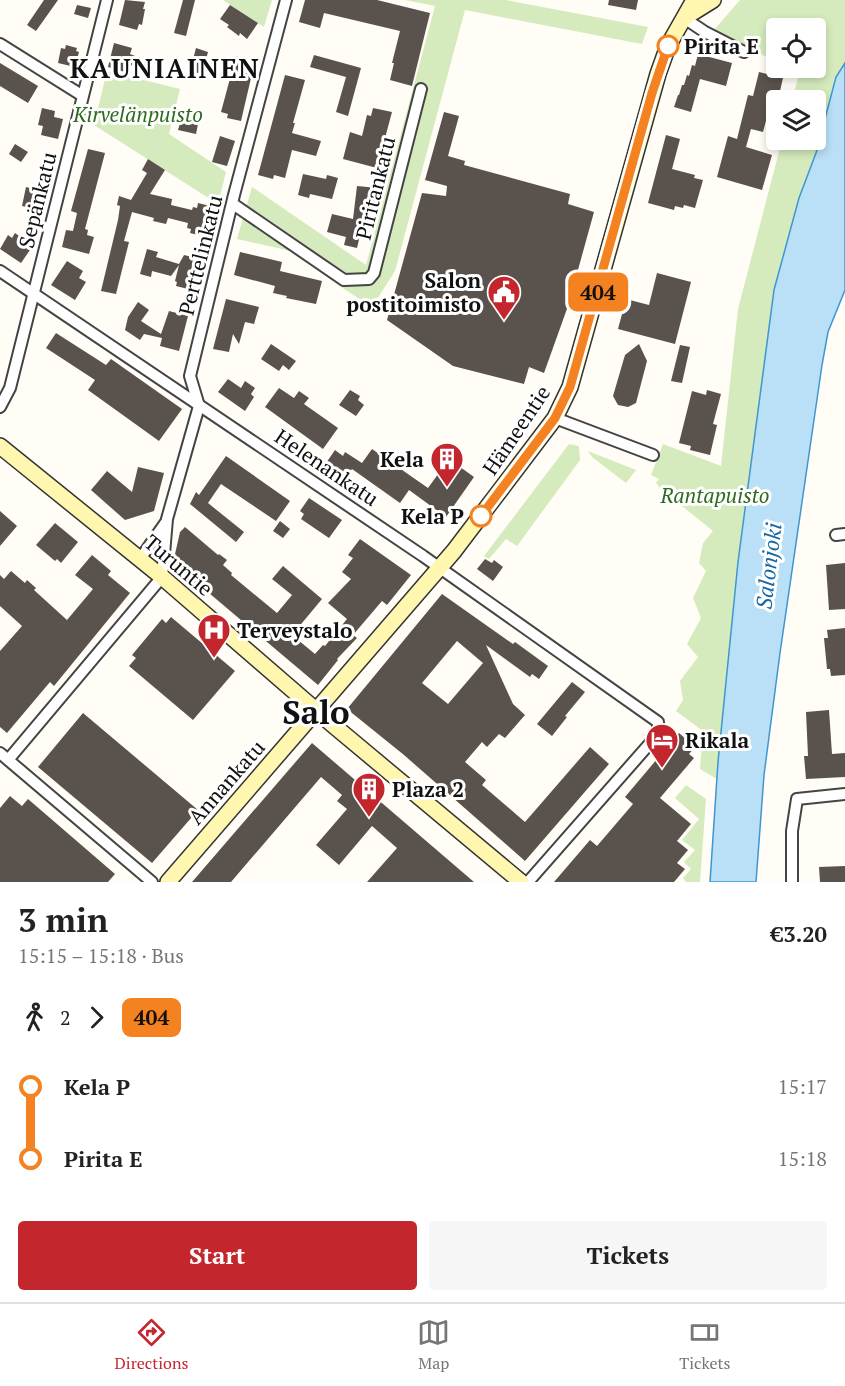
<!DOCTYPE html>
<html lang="en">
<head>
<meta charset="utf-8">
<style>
	body { margin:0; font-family:"PT Serif",serif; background:#f6f6f6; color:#222; height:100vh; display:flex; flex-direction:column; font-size:22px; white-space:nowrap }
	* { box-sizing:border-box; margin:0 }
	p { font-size:20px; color:#767676 }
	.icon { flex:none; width:33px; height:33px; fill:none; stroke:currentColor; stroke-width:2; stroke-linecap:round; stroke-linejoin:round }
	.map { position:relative; height:882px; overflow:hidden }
	.panel { display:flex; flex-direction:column; background:#fff; flex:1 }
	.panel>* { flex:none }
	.badge { padding:0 12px; border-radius:9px; font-size:21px; line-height:39px }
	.controls { position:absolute; left:766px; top:18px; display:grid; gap:12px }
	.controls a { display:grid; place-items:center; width:60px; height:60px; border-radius:6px; background:#fff; box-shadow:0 3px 9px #0003; font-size:30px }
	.map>.badge { position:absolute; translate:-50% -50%; box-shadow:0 0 0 3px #fff }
	.legs { display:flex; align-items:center; gap:9px; height:66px; padding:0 18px; font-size:20px }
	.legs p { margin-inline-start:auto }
	.head { display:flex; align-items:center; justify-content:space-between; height:102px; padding:0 18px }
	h1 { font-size:33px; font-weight:800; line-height:45px }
	.cta { display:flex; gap:12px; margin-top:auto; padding:12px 18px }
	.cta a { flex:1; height:69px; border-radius:6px; background:#c4262e; color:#fff; font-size:24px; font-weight:800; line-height:69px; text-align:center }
	.cta a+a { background:#f6f6f6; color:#222 }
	ul { padding:0 18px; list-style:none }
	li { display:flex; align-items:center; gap:21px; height:72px; font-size:22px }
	li i { display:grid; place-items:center; width:9px; height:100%; margin:0 8px; background:currentColor }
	li i::after { content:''; width:15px; height:15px; margin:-8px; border:4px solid; border-radius:50%; background:#fff }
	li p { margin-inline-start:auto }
	li:first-child i { background:linear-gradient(#0000 50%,currentColor 0) }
	li:last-child i { background:linear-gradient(currentColor 50%,#0000 0) }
	.menu { display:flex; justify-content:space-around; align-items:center; height:84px; border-top:2px solid #e0e0e0; background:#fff; font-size:16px; color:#767676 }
	.menu a { display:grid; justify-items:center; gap:3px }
	.menu .selected { color:#c4262e }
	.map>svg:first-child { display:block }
	.green { fill:#d5ebbd }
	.water { fill:#b9e0f7; stroke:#3f96cf; stroke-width:1.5 }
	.building { fill:#5a524d; fill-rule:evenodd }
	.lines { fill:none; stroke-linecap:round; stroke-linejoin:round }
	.street-casing { stroke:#444; stroke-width:14 }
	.secondary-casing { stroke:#333; stroke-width:18 }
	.street { stroke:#fff; stroke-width:10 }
	.secondary { stroke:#fff6b0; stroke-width:15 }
	.line-1-casing { stroke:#fff; stroke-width:14 }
	.line-1 { stroke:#f58220; stroke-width:9 }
	.stop-1-dot { fill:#fff; stroke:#f58220; stroke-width:3 }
	.labels { text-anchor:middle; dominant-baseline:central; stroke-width:6; stroke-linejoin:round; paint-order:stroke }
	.stop-label { font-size:21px; font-weight:bold; fill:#111; stroke:#fff; text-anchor:start }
	.park-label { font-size:21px; font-style:italic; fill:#2f6b1f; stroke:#fff }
	.street-label { font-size:21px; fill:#111; stroke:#fff }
	.poi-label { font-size:21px; font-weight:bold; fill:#111; stroke:#fff; text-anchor:start }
	.water-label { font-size:22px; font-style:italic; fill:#1768a6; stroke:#fff }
	.district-label { font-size:27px; font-weight:bold; letter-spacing:1.5px; fill:#111; stroke:#fff }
	.town-label { font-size:33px; font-weight:bold; fill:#111; stroke:#fff }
</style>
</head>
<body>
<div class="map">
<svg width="845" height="882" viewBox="0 0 845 882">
	<rect width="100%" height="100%" fill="#fffdf5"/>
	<path class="green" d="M223 0H272L264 27Z
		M405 0H506L648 27 642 44 465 10 395 271 372 307 338 285 291 251 237 239 252 187 366 265 435 6Z
		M740 0H845V63L836 77 816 153 799 198 774 290 738 562 717 779 700 769 703 731 676 711 683 700 680 681 698 657 687 644 701 618 693 598 706 571 699 563 703 543 713 531 661 489 656 483 659 479 651 475 663 444 721 466 738 309 782 140H816V100H792L799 74 787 68H816V28H777V62L714 30Z
		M107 71 180 89 169 134 226 172 218 204 94 125Z
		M569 444 579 446 580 460 517 546 506 539 489 559 484 556Z
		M588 451 636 470 626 483 592 457Z
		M686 785 706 799 700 882H686L683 878 691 869 684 862 695 850 682 840 699 819 675 798Z"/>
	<path class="water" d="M845 63V290L828 332 822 365 780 653 764 775 756 882H710L718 762 738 562 774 290 799 198 816 153 836 77Z"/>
	<path class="building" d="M44 0H58L36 31 27 25Z
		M125 0 145 2 143 9H145L142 25 139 24 137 30 119 25Z
		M183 0H195L186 36 174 33Z
		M305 0H377L430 13 412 86 390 80 394 63H392L400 31 324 13 320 28 299 22Z
		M609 0H638L636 10 608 5Z
		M77 5 91 8 88 18 74 14Z
		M230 5 258 23 247 39 240 33 239 36 227 27 229 25 220 19Z
		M114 43 132 48 130 54 135 56 133 66 128 64 125 72 108 67Z
		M66 45 77 48 76 51 79 52 75 67 58 63 61 48 65 49Z
		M196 48 208 52 202 74 190 71Z
		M698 54 732 63 726 86 700 79 691 112 674 107 678 95H679L682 85H684L687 75 689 76 692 65 695 66Z
		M314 55 361 68 348 116 336 112 346 77 310 67Z
		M236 56 255 61 241 121 227 118 228 114 221 112Z
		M0 63 38 86 28 103 0 86Z
		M759 72 783 78 780 91 777 90 772 114 768 113 763 132 751 129 746 147 772 155 762 190 717 177 728 136 737 139 748 95 753 96Z
		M285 75 305 80 293 123H295L292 133 321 141 316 156 292 150 285 178 274 175 273 179 258 175Z
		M42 108 55 111 54 117 63 119 58 139 41 135 43 126 38 125Z
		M373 108 392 112 377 168 343 159 350 132 362 136 367 115 371 116Z
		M444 112 459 116 448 156 465 161 464 165 570 194 568 204 594 212 568 306 544 373 529 367 524 384 453 366 387 320 422 193 446 196 447 186 425 180Z
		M181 120 198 124 196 134 178 130Z
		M666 135 680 139 672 169 695 175 694 178 703 180 695 208 684 205 683 208 675 206 674 210 648 203Z
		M220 136 235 141 227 166 212 162Z
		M15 144 28 152 21 162 9 154Z
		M88 149 105 153 85 229 88 230 87 235 94 237 89 254 62 247 66 230 73 231 77 213 71 211Z
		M148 159 165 170 150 194 172 199 171 205 192 210 193 207 197 208 198 203 218 208 210 238 190 233 191 229 187 228 188 223 168 218 166 224 153 221 154 218 132 212 124 241 129 242 116 294 101 291 118 220 120 206 117 205 119 196 131 200 147 173 142 170Z
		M303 174 326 179 327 175 338 178 332 199 310 194 309 198 298 195Z
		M357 186 378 188 376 207 367 206 357 248 344 245 346 237 327 232 332 214 353 219Z
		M26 187 44 192 40 210 22 206Z
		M15 233 26 241 23 245 30 250 21 263 0 249 8 235 12 238Z
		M147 249 158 252 156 257 179 264 184 255 204 260 196 291 176 286 177 282 175 281 179 265 171 276 152 271 151 277 140 274Z
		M240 252 282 262 280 271 322 281 316 304 286 298 287 296 273 293 275 286 234 275Z
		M67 261 83 271 79 278 86 282 75 300 51 285Z
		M657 273 691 282 675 344 618 329 626 299 649 305Z
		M226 299 259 307 254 324 245 322 239 344 233 334 229 352 213 349Z
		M138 302 149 310 141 321 161 334 169 311 188 316 179 351 160 346 162 338 144 334 140 340 125 330 128 317Z
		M56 333 106 365 111 359 182 409 159 441 88 390 95 380 46 348Z
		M271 344 296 361 289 370 283 365 279 371 261 359Z
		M639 344 647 361 636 403 628 407 618 405 613 396 625 355Z
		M680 345 690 347 682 383 671 381Z
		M228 379 241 388 245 381 255 388 251 394 254 397 245 411 218 392Z
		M279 388 294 398 299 391 309 398 304 404 338 428 323 449 265 407Z
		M350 390 360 396 358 400 364 405 356 416 339 405Z
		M707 390 721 394 713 424 717 425 710 455 690 450 691 446 679 443 692 391 706 395Z
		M372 449 428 488 449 459 474 477 446 517 409 490 400 503 352 469 344 480 324 466 335 450 343 456 345 452 362 463Z
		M226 456 290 501 276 521 221 484 208 503 244 532 236 542 190 504 196 492 199 495Z
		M138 467 164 473 154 511 125 520 91 490 107 471 132 492Z
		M309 498 342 520 329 538 301 519 304 514 300 511Z
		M0 511 17 526 0 546Z
		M280 521 290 529 283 538 273 531Z
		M55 523 78 542 61 563 57 559 55 561 36 545Z
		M185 527 218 555 219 554 227 560 223 565 232 573 231 575 277 613 292 595 272 579 283 566 322 599 292 635 315 654 323 645 325 646 347 619 328 603 351 579 342 572 353 558 348 555 360 539 411 575 387 605 382 601 353 635 357 638 337 659 338 660 318 685 209 593 207 595 175 568 177 566 173 563 180 532Z
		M92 555 111 571 108 575 130 593 54 686 50 682 7 733 0 727V651L22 626 0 606V575L4 579 11 571 25 583 27 580 36 588 34 590 67 620 93 589 75 575Z
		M485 559 492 563 494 560 503 567 493 581 477 569Z
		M845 563V609L829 610 826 565Z
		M442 594 513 644 515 642 548 666 539 679 532 674 530 677 486 645 513 704 525 715 505 738 499 734 487 747 482 742 465 762 486 780 482 785 525 822 590 747 609 764 525 861 404 755 347 709ZM457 641 483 663 448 704 422 683Z
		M171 617 235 671 193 720 129 666 136 658 132 655 162 619 166 623Z
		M845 628V675L831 676 830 669H827L824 638H828L827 630Z
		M572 682 585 692 565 716 567 717 552 736 537 724Z
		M829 710 832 754 845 753V777L806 779 804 756H808L806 712Z
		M83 713 198 810 152 863 38 767Z
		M679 733 695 747 689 754 694 758 660 798 691 824 677 841 688 850 677 863 685 869 674 882H554L590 840 597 846 633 804 625 797Z
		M312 743 474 882H367L397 848 372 826 339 865 316 845 347 809 337 801 342 795 321 777 231 882H192Z
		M10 796 22 806 28 799 115 874 108 882H0V808Z
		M845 866V882H820L819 867Z"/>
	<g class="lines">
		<g class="street-casing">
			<path id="street" d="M684 18 705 32 744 52
				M0 44 83 96
				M233 204 344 280 369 279 374 273 421 89
				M0 271 423 556 658 722V732L652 741 528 882
				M0 407 10 388 107 0
				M555 418 653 455
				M836 535 845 534
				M140 559 166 522
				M0 753 152 882
				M8 760 162 577 167 519 199 406 190 376 234 195 286 0
				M792 882V831L797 799 845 794"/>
		</g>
		<g class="secondary-casing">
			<path id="secondary" d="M684 18 713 0
				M0 446 162 577 333 725 521 882
				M168 882 454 551 555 418 570 387 658 74 668 46 694 0"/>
		</g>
		<use href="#street" class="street"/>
		<use href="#secondary" class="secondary"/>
	</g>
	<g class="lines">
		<g class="line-1-casing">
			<path id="line-1" d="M481 516 555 418 570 387 652 93 668 46"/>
		</g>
		<use href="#line-1" class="line-1"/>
	</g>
	<defs>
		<g id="civic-pin" transform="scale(1.725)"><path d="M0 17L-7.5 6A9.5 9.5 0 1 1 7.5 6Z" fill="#c4262e" stroke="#fff"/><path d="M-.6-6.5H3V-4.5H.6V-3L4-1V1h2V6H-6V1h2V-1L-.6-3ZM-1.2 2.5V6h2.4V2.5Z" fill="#fff"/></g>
		<g id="building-pin" transform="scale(1.725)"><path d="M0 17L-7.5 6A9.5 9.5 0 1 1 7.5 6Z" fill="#c4262e" stroke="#fff"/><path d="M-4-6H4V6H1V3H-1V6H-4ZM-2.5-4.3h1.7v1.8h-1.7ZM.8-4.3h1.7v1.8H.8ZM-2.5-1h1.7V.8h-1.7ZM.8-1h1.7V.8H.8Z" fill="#fff"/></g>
		<g id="hospital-pin" transform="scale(1.725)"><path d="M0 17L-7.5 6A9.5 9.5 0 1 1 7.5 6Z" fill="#c4262e" stroke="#fff"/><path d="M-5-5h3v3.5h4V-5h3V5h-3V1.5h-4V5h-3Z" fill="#fff"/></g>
		<g id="hotel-pin" transform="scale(1.725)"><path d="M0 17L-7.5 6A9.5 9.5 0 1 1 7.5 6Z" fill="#c4262e" stroke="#fff"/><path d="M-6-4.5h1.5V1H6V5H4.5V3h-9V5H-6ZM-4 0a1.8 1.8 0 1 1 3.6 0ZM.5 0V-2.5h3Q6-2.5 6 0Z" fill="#fff"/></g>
	</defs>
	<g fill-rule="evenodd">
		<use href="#civic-pin" x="504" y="292"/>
		<use href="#building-pin" x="447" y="459"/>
		<use href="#hospital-pin" x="214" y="630"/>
		<use href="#hotel-pin" x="662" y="740"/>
		<use href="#building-pin" x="369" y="789"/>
	</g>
	<g class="stop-1-dot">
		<circle cx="668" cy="46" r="10"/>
		<circle cx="481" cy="516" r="10"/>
	</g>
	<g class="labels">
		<g class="stop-label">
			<text x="684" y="46">Pirita E</text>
			<text x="464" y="516" text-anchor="end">Kela P</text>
		</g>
		<g class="park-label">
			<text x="138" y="114">Kirvelänpuisto</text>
			<text x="715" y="495">Rantapuisto</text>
		</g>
		<g class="street-label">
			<text transform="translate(375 188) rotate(-76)">Piritankatu</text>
			<text transform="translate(37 200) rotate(-76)">Sepänkatu</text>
			<text transform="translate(200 255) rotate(-76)">Perttelinkatu</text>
			<text transform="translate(516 430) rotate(-56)">Hämeentie</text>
			<text transform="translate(327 467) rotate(34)">Helenankatu</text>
			<text transform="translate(179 565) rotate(40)">Turuntie</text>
			<text transform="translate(226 782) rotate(-49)">Annankatu</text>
		</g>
		<g class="poi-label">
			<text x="481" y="280" text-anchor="end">Salon<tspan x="481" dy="24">postitoimisto</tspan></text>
			<text x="424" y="459" text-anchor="end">Kela</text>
			<text x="237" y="630">Terveystalo</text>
			<text x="685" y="740">Rikala</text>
			<text x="392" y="789">Plaza 2</text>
		</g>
		<g class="water-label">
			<text transform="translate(768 566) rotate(-83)">Salonjoki</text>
		</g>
		<g class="district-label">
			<text x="165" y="68">KAUNIAINEN</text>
		</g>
		<g class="town-label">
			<text x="316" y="711">Salo</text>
		</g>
	</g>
</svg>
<div class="controls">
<a><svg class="icon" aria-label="locate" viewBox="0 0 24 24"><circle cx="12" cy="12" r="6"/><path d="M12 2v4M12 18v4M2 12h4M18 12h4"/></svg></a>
<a><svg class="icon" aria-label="layers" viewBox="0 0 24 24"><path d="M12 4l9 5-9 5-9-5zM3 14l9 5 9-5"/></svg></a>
</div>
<b class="badge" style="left:598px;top:292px;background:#f58220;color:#111">404</b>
</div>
<section class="panel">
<div class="head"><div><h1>3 min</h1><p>15:15 – 15:18 · Bus</p></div><b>€3.20</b></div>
<div class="legs"><svg class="icon" aria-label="walk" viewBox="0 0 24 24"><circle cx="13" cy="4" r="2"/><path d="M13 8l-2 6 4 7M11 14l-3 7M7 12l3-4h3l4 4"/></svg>2<svg class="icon" aria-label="forward" viewBox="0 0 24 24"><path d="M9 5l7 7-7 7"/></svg><b class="badge" style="background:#f58220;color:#111">404</b></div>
<ul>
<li><i style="color:#f58220"></i><b>Kela P</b><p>15:17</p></li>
<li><i style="color:#f58220"></i><b>Pirita E</b><p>15:18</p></li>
</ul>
<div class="cta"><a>Start</a><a>Tickets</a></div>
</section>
<nav class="menu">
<a class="selected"><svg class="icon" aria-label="directions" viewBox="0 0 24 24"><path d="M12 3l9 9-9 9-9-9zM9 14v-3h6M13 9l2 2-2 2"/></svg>Directions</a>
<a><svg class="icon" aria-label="map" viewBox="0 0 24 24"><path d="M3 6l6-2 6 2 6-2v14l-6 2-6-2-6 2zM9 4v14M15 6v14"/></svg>Map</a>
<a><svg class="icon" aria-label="tickets" viewBox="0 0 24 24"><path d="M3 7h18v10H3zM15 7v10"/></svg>Tickets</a>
</nav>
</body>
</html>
